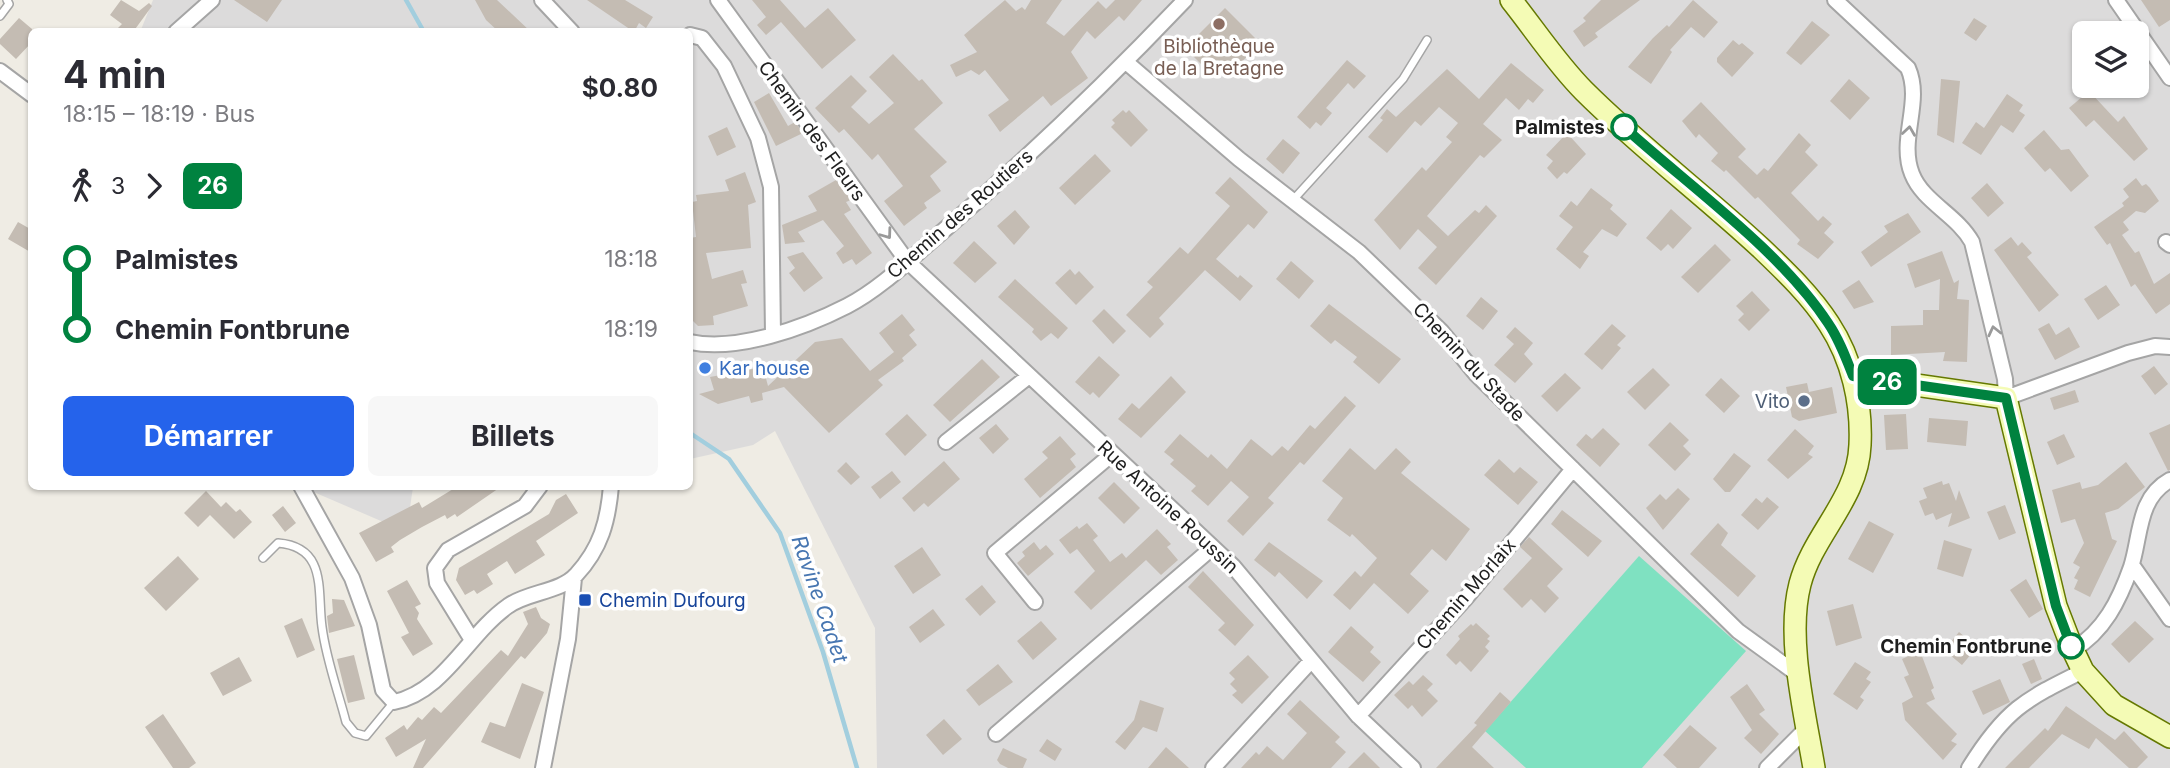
<!DOCTYPE html>
<html lang="fr">
<head>
<meta charset="utf-8">
<style>
	body { margin:0; font-family:Inter,sans-serif; background:#f7f7f7; color:#2b2b33; height:100vh; display:flex; flex-direction:column; font-size:26px; white-space:nowrap }
	* { box-sizing:border-box; margin:0 }
	p { font-size:23px; color:#7c7c81 }
	.icon { flex:none; width:38px; height:38px; fill:none; stroke:currentColor; stroke-width:2; stroke-linecap:round; stroke-linejoin:round }
	.map { position:relative; flex:1; overflow:hidden }
	.details { position:absolute; left:28px; top:28px; width:665px; height:462px; display:flex; flex-direction:column; background:#fff; border-radius:10px; box-shadow:0 2px 5px #0004 }
	.details>* { flex:none }
	.badge { padding:0 14px; border-radius:10px; font-size:24px; line-height:46px }
	.tools { position:absolute; left:2072px; top:21px; display:grid; gap:14px }
	.tools a { display:grid; place-items:center; width:77px; height:77px; border-radius:10px; background:#fff; box-shadow:0 2px 5px #0004; font-size:35px }
	.map>.badge { position:absolute; translate:-50% -50%; box-shadow:0 0 0 4px #fff }
	.legs { display:flex; align-items:center; gap:10px; height:77px; padding:0 35px; font-size:23px }
	.legs p { margin-inline-start:auto }
	.headline { display:flex; align-items:center; justify-content:space-between; height:119px; padding:0 35px }
	h1 { font-size:38px; font-weight:700; line-height:52px }
	.primary-button { display:flex; gap:14px; margin-top:auto; padding:14px 35px }
	.primary-button a { flex:1; height:80px; border-radius:10px; background:#2563eb; color:#fff; font-size:28px; font-weight:700; line-height:80px; text-align:center }
	.primary-button a+a { background:#f7f7f7; color:#2b2b33 }
	ul { padding:0 35px; list-style:none }
	li { display:flex; align-items:center; gap:24px; height:70px; font-size:26px }
	li i { display:grid; place-items:center; width:10px; height:100%; margin:0 9px; background:currentColor }
	li i::after { content:''; width:18px; height:18px; margin:-9px; border:5px solid; border-radius:50%; background:#fff }
	li p { margin-inline-start:auto }
	li:first-child i { background:linear-gradient(#0000 50%,currentColor 0) }
	li:last-child i { background:linear-gradient(currentColor 50%,#0000 0) }
	.map>svg:first-child { display:block }
	.residential { fill:#dcdbdb; fill-rule:evenodd }
	.pitch { fill:#7fe1c1 }
	.lines { fill:none; stroke-linecap:round; stroke-linejoin:round }
	.stream { stroke:#a2cede; stroke-width:4.5 }
	.building { fill:#c4bcb3 }
	.lane-casing { stroke:#a5a5a5; stroke-width:10 }
	.street-casing { stroke:#a5a5a5; stroke-width:18 }
	.secondary-casing { stroke:#657901; stroke-width:24 }
	.lane { stroke:#fff; stroke-width:7 }
	.street { stroke:#fff; stroke-width:14 }
	.secondary { stroke:#f4fbb5; stroke-width:21 }
	.oneway { stroke:#9a9a9a }
	.line-1-casing { stroke:#fff; stroke-width:16 }
	.line-1 { stroke:#00823f; stroke-width:10 }
	.education-dot { fill:#8d6e63; stroke:#fff; stroke-width:2.5 }
	.stop-1-dot { fill:#fff; stroke:#00823f; stroke-width:3.5 }
	.shop-dot { fill:#3f7fe0; stroke:#fff; stroke-width:2.5 }
	.service-dot { fill:#5c6f8a; stroke:#fff; stroke-width:2.5 }
	.transit-dot { fill:#1a4fb4; stroke:#fff; stroke-width:2.5 }
	.labels { text-anchor:middle; dominant-baseline:central; stroke-width:7; stroke-linejoin:round; paint-order:stroke }
	.education-label { font-size:19px; fill:#785e54; stroke:#fff }
	.stop-label { font-size:19px; font-weight:bold; fill:#1e1e1e; stroke:#fff; text-anchor:end }
	.street-label { font-size:19px; fill:#1e1e1e; stroke:#fff }
	.shop-label { font-size:19px; fill:#366cbe; stroke:#fff; text-anchor:start }
	.service-label { font-size:19px; fill:#4e5e75; stroke:#fff; text-anchor:end }
	.transit-label { font-size:19px; fill:#164399; stroke:#fff; text-anchor:start }
	.water-label { font-size:21px; font-style:italic; fill:#4776b1; stroke:#fff }
</style>
</head>
<body>
<div class="map">
<svg width="2170" height="768" viewBox="0 0 2170 768">
	<rect width="100%" height="100%" fill="#efece4"/>
	<path class="residential" d="M153 0H2170V768H877L875 628 775 431 753 445 690 459V32H140ZM2084 33H2137V86H2084Z
		M302 487H413L406 535 388 524Z"/>
	<path class="pitch" d="M1639 556 1746 651 1642 768H1526L1485 731Z"/>
	<g class="lines">
		<path class="stream" d="M406 0 424 32
			M690 433 729 459 780 533 823 652 857 768"/>
	</g>
	<path class="building" d="M121 0 139 11 149 3 152 6 133 32H114L122 24 110 15Z
		M234 0H282L267 22Z
		M475 0H497L531 32H499L486 20Z
		M587 0H625L653 17 646 28 639 23 634 32Z
		M752 0H780L805 28 828 8 856 40 822 69 781 22 766 35 757 25 766 17Z
		M1005 0 1016 11 1022 7 1025 10 1031 0H1062L1046 23 1064 36 1098 1 1106 9 1115 0H1142L1124 21 1119 16 1095 39 1087 31 1071 52 1088 78 1051 106 1043 96 1000 132 988 115 1009 100 985 70 979 75 971 70 956 77 950 65 977 52 964 35Z
		M1601 0H1640L1595 33 1598 37 1584 47 1573 31 1586 21 1583 18Z
		M1693 0 1718 22 1704 38 1691 27 1670 50 1672 52 1651 84 1628 67 1653 38 1667 25 1669 27Z
		M2141 0H2170V20L2159 27Z
		M1225 8 1260 43 1230 74 1218 62 1213 67 1205 68 1189 52V44Z
		M19 18 32 29V42L16 59 0 44V39Z
		M1974 18 1987 26 1976 41 1964 33Z
		M1812 21 1830 35 1801 65 1786 53Z
		M1733 40 1739 45 1742 43 1754 53 1732 77 1717 62V58Z
		M893 54 919 81 922 79 943 103 914 129 947 162 930 176 941 191 924 203 927 208 904 226 884 201 903 186 878 154 872 160 844 129 839 133 815 108 851 75 867 91 851 107 869 124 894 103 869 77Z
		M1347 60 1366 76 1354 89 1348 83 1326 108 1332 113 1321 126 1316 122 1310 129 1297 117Z
		M1511 63 1544 90 1533 103 1528 99 1519 110 1506 98 1483 124 1502 140 1484 158 1480 155 1427 216 1448 236 1475 210 1479 213 1486 205 1497 216 1436 285 1418 268 1437 247 1418 229 1400 250 1374 220 1422 167 1426 171 1452 142 1446 137 1458 123 1439 107 1421 126 1415 121 1387 153 1368 137 1383 120 1380 118 1387 109 1396 117 1447 69 1479 99Z
		M1849 79 1870 98 1850 120 1830 101Z
		M1941 79 1960 81 1954 143 1937 135Z
		M2089 91 2118 122 2124 116 2148 149 2134 161 2094 120 2086 127 2069 108Z
		M769 93 788 126 795 122 803 133 776 146 754 102Z
		M2007 94 2023 105 2019 111 2025 115 2013 133 2001 125 1981 155 1962 143 1976 122 1984 128Z
		M1701 102 1746 149 1738 157 1757 175 1764 168 1768 171 1799 133 1811 145 1805 152 1818 165 1791 193 1818 221 1823 216 1832 224 1824 233 1834 242 1818 259 1797 244 1800 240 1758 197 1755 199 1726 170 1724 172 1711 161 1718 153 1699 134 1696 138 1682 121Z
		M1123 110 1126 113 1129 110 1148 130 1131 147 1111 127 1115 123 1112 120Z
		M727 127 736 147 717 156 708 136Z
		M2044 130 2061 150 2069 149 2089 176 2071 192 2050 168 2045 172 2024 148Z
		M1567 133 1586 154 1567 174 1564 172 1557 179 1547 168 1553 161 1546 155Z
		M1283 139 1300 153 1283 174 1266 159Z
		M1095 154 1111 171 1075 205 1059 188Z
		M745 172 756 202 748 205 751 248 706 253 712 279 743 270 747 283 741 284 748 306 713 316 714 325 698 326 690 318V238L696 237 692 202 697 201 696 195 729 191 725 180Z
		M1230 177 1268 212 1254 229 1248 224 1216 259 1238 278 1240 275 1253 286 1240 301 1205 270 1159 318 1164 324 1150 338 1126 315 1153 287 1147 282 1180 247 1188 254 1230 206 1215 193Z
		M2136 178 2142 186 2146 184 2150 188 2159 201 2145 213 2136 211 2123 222 2129 230 2122 235 2135 253 2139 251 2154 284 2170 273V304L2156 314 2135 284 2131 287 2110 243 2107 245 2094 227 2124 206 2122 203 2129 197 2123 189Z
		M836 180 851 200 846 202 851 210 844 214 872 253 856 265 852 259 843 264 836 253 844 246 823 220 798 232 805 242 785 244 782 225 817 211 808 196Z
		M1987 183 2004 203 1988 217 1971 198Z
		M1591 188 1613 205 1610 209 1627 224 1617 237 1602 229 1583 252 1589 256 1580 269 1556 249 1573 227 1559 216 1571 201 1577 206Z
		M1671 209 1692 228 1673 249 1668 244 1661 251 1646 238Z
		M1015 210 1030 227 1014 245 997 226Z
		M1908 213 1921 232 1871 267 1861 252 1888 232 1884 226Z
		M18 222 32 230V253L8 239Z
		M2011 237 2018 246 2022 242 2032 253 2027 257 2059 295 2039 312 1994 250Z
		M974 241 997 263 975 283 953 263Z
		M1715 244 1731 260 1698 293 1681 277Z
		M1942 251 1954 283 1959 280 1957 299 1969 300 1967 362 1943 361 1945 352 1891 355V326L1923 325V310H1939L1940 279 1915 288 1907 264Z
		M803 252 823 278 804 292 789 273 795 268 787 257Z
		M1291 261 1314 281 1299 299 1276 279Z
		M1070 269 1075 275 1079 271 1094 287 1076 305 1055 283Z
		M1015 279 1068 328 1058 339 1051 333 1041 341 1032 332 1034 329 998 297Z
		M1859 280 1874 302 1854 309 1842 291Z
		M2106 285 2120 305 2098 320 2084 299Z
		M1752 291 1770 310 1749 331 1738 320 1744 314 1736 306Z
		M1481 297 1498 311 1483 330 1466 316Z
		M1329 304 1401 359 1379 384 1353 362 1357 357 1335 340 1331 344 1310 326Z
		M1104 309 1126 331 1113 344 1092 321Z
		M902 314 915 330 909 335 917 345 902 358 904 361 878 380 883 385 829 433 784 387 762 393 763 400 751 403 749 396 718 404 699 394 714 390 710 377 763 367 768 386 815 342 842 338 870 371 894 352 879 333Z
		M2049 323 2056 335 2069 327 2080 347 2055 360 2038 329Z
		M1612 324 1626 336 1617 345 1621 348 1602 370 1584 354Z
		M1515 327 1533 343 1524 354 1533 364 1515 383 1494 365 1514 344 1506 337Z
		M1099 356 1120 375 1099 398 1093 392 1090 395 1075 382Z
		M982 359 1000 377 950 422 933 405Z
		M2154 366 2168 384 2155 395 2141 376Z
		M1653 368 1670 385 1645 410 1627 392Z
		M1565 373 1581 388 1557 412 1541 396Z
		M1171 376 1186 392 1141 438 1118 419 1132 403 1139 409Z
		M1721 378 1740 396 1724 413 1705 395Z
		M1807 383 1809 392 1832 387 1837 413 1799 421 1792 417 1786 387Z
		M2075 390 2079 402 2054 410 2050 398Z
		M1345 396 1356 406 1304 465 1300 462 1268 498 1274 503 1243 536 1227 521 1249 497 1231 481 1208 506 1191 491 1196 486 1170 464 1174 460 1164 452 1180 434 1208 458 1211 454 1227 469 1251 439 1272 456 1282 446 1288 451 1310 425 1315 429Z
		M907 414 927 435 905 456 885 434Z
		M1906 414 1908 449 1886 450 1884 415Z
		M1929 418 1968 421 1966 446 1927 442Z
		M1670 422 1689 440 1683 446 1691 454 1675 471 1648 445Z
		M996 424 1009 439 993 454 979 438Z
		M2170 424V470L2168 471 2149 433Z
		M1603 428 1620 444 1600 467 1576 445 1586 434 1592 439Z
		M1795 429 1814 446 1808 454 1813 457 1788 479 1767 460Z
		M2064 434 2075 457 2057 465 2047 442Z
		M1060 436 1076 454 1070 459 1076 467 1040 498 1024 479 1048 458 1042 452Z
		M1350 448 1375 470 1396 448 1411 462 1401 473 1470 529 1446 561 1432 549 1410 574 1429 591 1408 614 1374 583 1350 610 1333 595 1355 571 1361 577 1377 558 1352 534 1350 537 1327 520 1343 498 1322 481Z
		M1734 453 1751 466 1730 492H1725L1713 479Z
		M1499 459 1514 473 1520 467 1538 482 1518 505 1484 475Z
		M944 461 960 479 928 507 924 503 914 512 902 498Z
		M846 462 860 477 851 485 837 471Z
		M2126 462 2145 487 2118 509 2105 513 2112 539 2117 541 2090 597 2074 589 2078 580 2074 578 2080 567 2073 563 2084 543 2075 519 2061 523 2052 490 2080 482 2082 489 2098 485Z
		M892 471 901 482 880 499 871 487Z
		M1942 481 1943 485 1949 483 1956 501 1959 490 1970 518 1948 527 1952 513 1936 520 1933 513 1925 516 1919 501 1927 498 1923 488Z
		M1114 482 1140 508 1124 524 1098 498Z
		M458 486H502L457 517 455 514 447 519 445 515 422 527 400 540 391 547 394 552 376 562 359 533 419 502 422 508Z
		M1678 488 1690 499 1663 530 1646 508 1660 494 1666 500Z
		M206 491 221 507 226 502 236 512 240 509 252 522 234 539 210 515 198 527 184 513Z
		M566 494 578 513 536 541 545 555 515 574 507 561 487 574 493 584 477 594 474 590 465 595 456 580 459 568 549 514 556 500Z
		M1767 497 1779 507 1758 530 1741 515 1756 498 1762 503Z
		M2005 505 2016 533 1999 540 1987 512Z
		M283 506 296 523 285 532 272 515Z
		M1562 510 1602 541 1588 557 1551 524Z
		M1869 521 1894 534 1873 573 1848 559Z
		M1087 523 1098 536 1093 540 1110 562 1122 553 1126 558 1157 529 1171 544 1167 547 1178 560 1161 575 1146 560 1091 610 1074 592 1095 571 1077 549 1070 554 1059 540 1077 526 1079 529Z
		M1718 523 1728 533 1721 545 1756 576 1738 597 1690 554Z
		M1529 537 1563 569 1547 586 1559 598 1545 613 1531 599 1522 608 1503 589 1532 558 1520 547Z
		M1944 540 1972 549 1963 577 1937 569Z
		M1034 542 1040 550 1046 545 1054 554 1028 576 1017 563 1025 556 1022 552Z
		M1269 542 1323 581 1307 599 1279 572 1275 577 1254 560Z
		M922 547 941 575 913 594 894 566Z
		M178 556 199 579 166 611 144 588Z
		M1203 571 1254 625 1235 646 1218 630 1225 623 1188 587Z
		M2026 579 2043 609 2029 618 2010 590Z
		M407 580 421 604 415 607 419 613 417 619 433 644 413 656 401 637 409 633 387 591Z
		M982 585 996 602 980 616 965 599Z
		M332 599 344 600 355 626 329 633 327 616 333 613Z
		M1853 604 1862 638 1836 646 1827 611Z
		M536 607 541 618 550 624 547 633 525 659 521 656 423 768H413L426 739 396 757 385 738 404 725 407 730 418 717 422 720 434 707 441 713 501 650 508 656 528 624 523 612Z
		M933 609 945 625 920 643 909 627Z
		M302 618 315 650 297 658 284 626Z
		M1041 621 1057 639 1033 660 1017 641Z
		M2135 621 2154 639 2129 663 2111 644Z
		M1476 623 1490 636 1487 639 1490 641 1485 647 1489 651 1471 672 1460 661 1456 665 1446 655 1460 639 1458 636 1471 624 1473 626Z
		M1351 626 1374 647 1370 652 1381 662 1363 682 1328 652Z
		M1959 632 1977 647 1962 665 1944 650Z
		M1920 651 1934 688 1931 690 1935 699 1926 703 1957 734 1951 741 1957 744 1943 760 1905 720 1902 703 1913 697 1904 677 1909 675 1902 659Z
		M354 655 365 699 348 703 337 659Z
		M1248 655 1269 677 1242 704 1232 695 1237 691 1230 684 1235 679 1229 673Z
		M239 657 252 681 223 696 210 673Z
		M2034 659 2042 679 2031 684 2022 664Z
		M1855 662 1871 672 1866 679 1871 682 1860 697 1864 700 1857 710 1833 694Z
		M998 664 1013 682 979 706 966 690Z
		M1423 675 1433 684 1427 690 1438 701 1422 717 1412 705 1408 709 1394 695 1409 681 1413 685Z
		M2000 679 2010 702 1983 715 1972 691Z
		M522 683 544 692 520 759 481 742 490 722 505 727Z
		M1747 684 1765 710 1759 714 1779 734 1761 754 1744 738 1752 730 1730 697Z
		M1500 692 1511 702 1472 747 1494 768H1436L1477 725 1474 723Z
		M1140 700 1164 708 1157 732 1143 727 1125 750 1115 742 1134 720Z
		M1300 700 1340 737 1335 742 1346 752 1331 768H1241L1256 752 1259 755 1267 746 1283 760 1307 733 1287 714Z
		M2066 706 2115 740 2124 731 2148 757 2137 768H2129L2096 738 2089 749 2062 734 2029 768H2005L2045 728 2048 731Z
		M163 714 196 763 189 768H173L145 727Z
		M944 719 962 739 943 755 926 735Z
		M1690 725 1717 748 1699 768H1677L1663 755Z
		M1047 739 1062 749 1055 761 1039 751Z
		M1166 747 1189 768H1148Z
		M1003 748 1027 759 1023 768H1008L1000 764 997 760Z
		M1364 752 1380 768H1348Z"/>
	<g class="lines">
		<g class="lane-casing">
			<path id="lane" d="M0 16 9 4 7 0
				M1293 200 1403 79 1427 40
				M263 558 278 543C328 547 317 592 322 627 326 659 338 691 346 722L355 733 366 736 394 702"/>
		</g>
		<g class="street-casing">
			<path id="street" d="M542 0 572 32
				M718 0 907 261 1233 566 1358 716 1413 768
				M1835 0 1908 68C1923 102 1898 139 1912 174 1923 202 1957 215 1972 242L2005 379 2006 398 2128 353 2155 346 2170 347
				M2116 0 2170 78
				M176 32 212 0
				M690 35 702 38 724 66 758 138 771 187 773 334
				M1126 62 1239 159 1359 252 1441 331 1476 374 1738 631 1800 676
				M0 71 32 95
				M2166 242 2170 245
				M690 342C737 352 804 328 847 306 882 288 913 256 943 231 1028 158 1108 81 1185 0
				M946 442 1029 376
				M301 486 352 578 369 625 383 690 394 702C444 692 468 634 508 606 527 592 561 592 576 575 601 548 608 521 611 486
				M2132 565 2170 619
				M1035 602 995 553 1111 455
				M472 640 437 583 435 568 448 550 525 506 540 486
				M2073 650C2104 631 2119 601 2131 567 2141 537 2137 498 2170 480
				M1358 716 1465 599 1573 469
				M996 734 1212 548
				M543 768 568 639 574 578
				M1213 768 1310 662
				M1767 768 1807 728
				M1969 768C2005 710 2024 700 2083 671"/>
		</g>
		<g class="secondary-casing">
			<path id="secondary" d="M1511 0C1535 30 1557 64 1584 91 1640 147 1704 195 1762 249 1786 272 1811 296 1829 324 1852 359 1862 403 1860 445 1858 499 1813 534 1800 584 1786 638 1805 714 1814 768
				M1853 376 2006 398 2056 606 2073 650 2083 671 2114 705 2170 737"/>
		</g>
		<use href="#lane" class="lane"/>
		<use href="#street" class="street"/>
		<use href="#secondary" class="secondary"/>
	</g>
	<defs><path id="oneway-chevron" d="M-2-3.5L2.5 0L-2 3.5" fill="none" stroke-width="1.6" stroke-linecap="round" stroke-linejoin="round" transform="scale(1.75)"/></defs>
	<g class="oneway">
		<use href="#oneway-chevron" transform="translate(1909 131) rotate(-82)"/>
		<use href="#oneway-chevron" transform="translate(887 234) rotate(54)"/>
		<use href="#oneway-chevron" transform="translate(1994 331) rotate(-103)"/>
	</g>
	<g class="lines">
		<g class="line-1-casing">
			<path id="line-1" d="M1624 127C1689 186 1780 250 1828 323 1839 339 1846 358 1853 376L2006 398 2056 606 2071 646"/>
		</g>
		<use href="#line-1" class="line-1"/>
	</g>
	<circle class="education-dot" cx="1219" cy="24" r="7"/>
	<g class="stop-1-dot">
		<circle cx="1624" cy="127" r="12"/>
		<circle cx="2071" cy="646" r="12"/>
	</g>
	<circle class="shop-dot" cx="705" cy="368" r="7"/>
	<circle class="service-dot" cx="1804" cy="401" r="7"/>
	<rect class="transit-dot" x="578" y="593" width="14" height="14" rx="3.5"/>
	<g class="labels">
		<g class="education-label">
			<text x="1219" y="46">Bibliothèque<tspan x="1219" dy="22">de la Bretagne</tspan></text>
		</g>
		<g class="stop-label">
			<text x="1605" y="127">Palmistes</text>
			<text x="2052" y="646">Chemin Fontbrune</text>
		</g>
		<g class="street-label">
			<text transform="translate(812 131) rotate(54)">Chemin des Fleurs</text>
			<text transform="translate(960 214) rotate(-41)">Chemin des Routiers</text>
			<text transform="translate(1469 362) rotate(47)">Chemin du Stade</text>
			<text transform="translate(1168 507) rotate(43)">Rue Antoine Roussin</text>
			<text transform="translate(1466 594) rotate(-49)">Chemin Morlaix</text>
		</g>
		<g class="shop-label">
			<text x="719" y="368">Kar house</text>
		</g>
		<g class="service-label">
			<text x="1790" y="401">Vito</text>
		</g>
		<g class="transit-label">
			<text x="599" y="600">Chemin Dufourg</text>
		</g>
		<g class="water-label">
			<text transform="translate(820 599) rotate(71)">Ravine Cadet</text>
		</g>
	</g>
</svg>
<div class="tools">
<a><svg class="icon" aria-label="layers" viewBox="0 0 24 24"><path d="M12 4l9 5-9 5-9-5zM3 14l9 5 9-5"/></svg></a>
</div>
<b class="badge" style="left:1887px;top:382px;background:#00823f;color:#fff">26</b>
<section class="details">
<div class="headline"><div><h1>4 min</h1><p>18:15 – 18:19 · Bus</p></div><b>$0.80</b></div>
<div class="legs"><svg class="icon" aria-label="walk" viewBox="0 0 24 24"><circle cx="13" cy="4" r="2"/><path d="M13 8l-2 6 4 7M11 14l-3 7M7 12l3-4h3l4 4"/></svg>3<svg class="icon" aria-label="forward" viewBox="0 0 24 24"><path d="M9 5l7 7-7 7"/></svg><b class="badge" style="background:#00823f;color:#fff">26</b></div>
<ul>
<li><i style="color:#00823f"></i><b>Palmistes</b><p>18:18</p></li>
<li><i style="color:#00823f"></i><b>Chemin Fontbrune</b><p>18:19</p></li>
</ul>
<div class="primary-button"><a>Démarrer</a><a>Billets</a></div>
</section>
</div>
</body>
</html>
